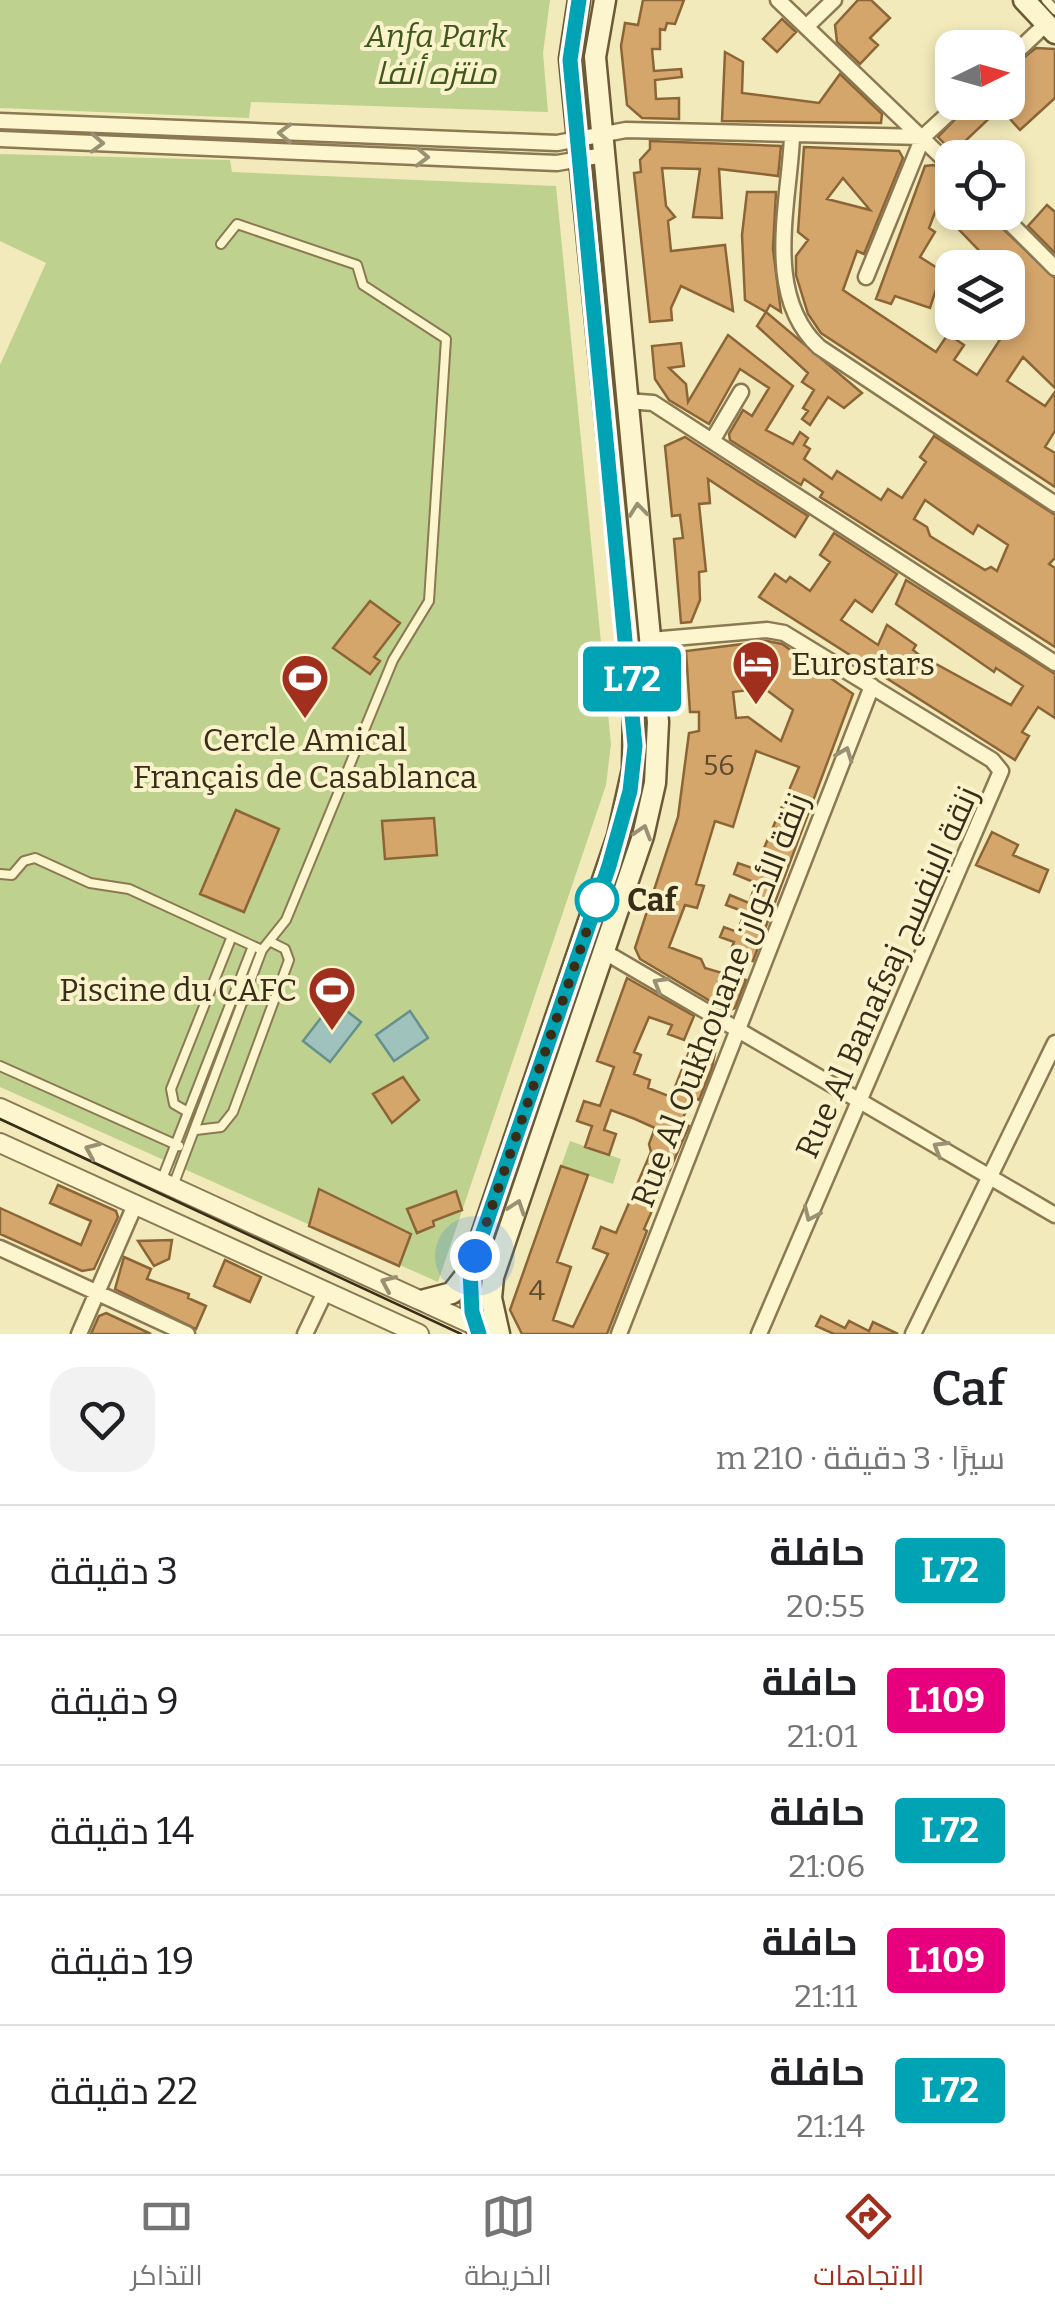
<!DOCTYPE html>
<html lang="ar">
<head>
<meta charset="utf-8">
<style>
	body { margin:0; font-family:Bitter,Cairo,serif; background:#f2f2f2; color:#202124; direction:rtl; height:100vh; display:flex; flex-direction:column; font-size:38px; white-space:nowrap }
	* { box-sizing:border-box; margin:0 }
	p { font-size:32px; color:#757577 }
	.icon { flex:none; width:55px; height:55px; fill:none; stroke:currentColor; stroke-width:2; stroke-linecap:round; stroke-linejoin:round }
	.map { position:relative; height:1334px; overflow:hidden; direction:ltr }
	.panel { display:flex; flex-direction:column; background:#fff; flex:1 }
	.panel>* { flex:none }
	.badge { padding:0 20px; border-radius:8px; font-size:35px; line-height:65px }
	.needle { width:65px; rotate:85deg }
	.buttons { position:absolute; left:935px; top:30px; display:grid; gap:20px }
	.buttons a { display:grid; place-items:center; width:90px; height:90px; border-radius:20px; background:#fff; box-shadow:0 5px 15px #0003; font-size:50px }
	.you { position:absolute; width:50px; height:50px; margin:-25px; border:8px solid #fff; border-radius:50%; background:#1a73e8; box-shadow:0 0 0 15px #1a73e833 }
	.map>.badge { position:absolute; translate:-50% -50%; box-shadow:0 0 0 5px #fff }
	.round { display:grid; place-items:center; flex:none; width:105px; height:105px; border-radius:30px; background:#f2f2f2 }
	.head { display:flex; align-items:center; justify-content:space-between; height:170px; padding:0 50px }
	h1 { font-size:48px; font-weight:600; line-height:75px }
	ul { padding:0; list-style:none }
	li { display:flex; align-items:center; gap:30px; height:130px; padding:0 50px; border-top:2px solid #e0e0e0 }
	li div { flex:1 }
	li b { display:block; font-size:38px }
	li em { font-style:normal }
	li .badge { min-width:110px; font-weight:700; text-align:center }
	.dock { display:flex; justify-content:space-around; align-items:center; height:140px; border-top:2px solid #e0e0e0; background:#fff; font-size:28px; color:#757577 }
	.dock a { display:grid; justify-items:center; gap:5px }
	.dock .selected { color:#a02f1d }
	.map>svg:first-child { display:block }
	.green { fill:#bfd18e }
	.water { fill:#9fc2bd; stroke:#66908c; stroke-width:2.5 }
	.building { fill:#d5a66c; stroke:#8c6536; stroke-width:2.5; fill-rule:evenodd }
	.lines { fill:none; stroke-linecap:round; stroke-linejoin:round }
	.service-casing { stroke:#8b7953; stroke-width:12 }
	.minor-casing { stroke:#8b7953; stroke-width:19 }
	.tertiary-casing { stroke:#8b7953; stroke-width:22 }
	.secondary-casing { stroke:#6c5936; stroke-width:25 }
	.service { stroke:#fcf5ce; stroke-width:8 }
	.minor { stroke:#fcf5ce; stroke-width:14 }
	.tertiary { stroke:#fcf5ce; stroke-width:18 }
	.secondary { stroke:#fcf5ce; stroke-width:20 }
	.tram { stroke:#382d19; stroke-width:2.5 }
	.oneway { stroke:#9a9174 }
	.line-casing { stroke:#fff; stroke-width:22 }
	.line { stroke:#00a3b4; stroke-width:15 }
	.walk { stroke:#382d19; stroke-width:10; stroke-dasharray:0 18 }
	.stop-dot { fill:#fff; stroke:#00a3b4; stroke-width:5 }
	.labels { text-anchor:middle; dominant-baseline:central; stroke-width:8; stroke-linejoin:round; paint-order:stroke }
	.number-label { font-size:28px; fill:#5f4b2e }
	.park-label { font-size:32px; font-style:italic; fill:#40571e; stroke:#f9f2ca }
	.poi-label { font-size:32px; fill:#382d19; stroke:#f9f2ca; text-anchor:start }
	.stop-label { font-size:32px; font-weight:bold; fill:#382d19; stroke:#f9f2ca; text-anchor:start }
	.street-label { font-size:32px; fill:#382d19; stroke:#f9f2ca }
</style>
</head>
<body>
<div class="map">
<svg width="1055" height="1334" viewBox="0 0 1055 1334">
	<rect width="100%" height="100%" fill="#f2eaba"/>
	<path class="green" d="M0 0H550L543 53 548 112 251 102 249 118 0 108Z
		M0 154 230 160 232 172 556 186 611 744 606 785 438 1282 0 1087V365L46 263 0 241Z
		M570 1141 621 1159 613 1184 561 1166Z"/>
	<path class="water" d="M334 1001 361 1022 330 1062 303 1041Z
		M410 1011 428 1038 394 1061 376 1035Z"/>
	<path class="building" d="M643 0H684L675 24 667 23 665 30 660 29V49H652L654 71 681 69 682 77 655 80 656 99 679 98V119L642 118 627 105 621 46 625 23 638 25Z
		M858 0H871L890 18 870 38 878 45 860 64 837 42 835 25Z
		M782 19 796 32 777 52 763 39Z
		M1036 48 1055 49V98L1020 130 1000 108 962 144 966 148 957 157 938 137 972 102H1008V70Z
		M725 52 743 62 742 93 819 103 840 74 882 114 881 123 722 121Z
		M650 141 781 146 778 176 719 169 722 218 693 217 700 169 662 168 666 206 675 217 668 221 671 251 725 245 733 311 681 286 671 308 672 320 650 322 634 173 641 172 640 160 650 149Z
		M804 147 899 151 903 158 864 254 857 251 843 290 936 352 948 334 964 345 954 360 977 375 1003 335 991 322H1008V268H996L937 207 929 228 935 232 920 257 942 271 930 308 895 296 891 304 876 299 925 166 934 165 952 180V212H985L1055 278V388L1023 357 1007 381 1045 406 1055 392V431L1045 447 1055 453V487L821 333 808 314 796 275V256L808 240 798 232ZM843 178 870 210 827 199Z
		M747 192H776L773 249 781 312 770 305 766 312 862 393 844 408 828 397 810 425 802 419 808 411 803 408 814 390 802 382 808 373 757 326 766 312 745 300 742 235Z
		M1047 205 1055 212V253L1028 226Z
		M728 335 793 386 766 430 793 444 800 432 808 438 804 445 810 449 804 459 832 479 837 471 881 500 888 489 902 498 926 462 920 457 934 436 1055 515V558L1049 564 1055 568V647L820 497 823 492 804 479 801 485 730 440 729 434 743 410 752 416 769 388 740 369 709 424 669 400 655 379 652 346 681 343 684 366 669 368 686 384 688 402ZM925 500 973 534 978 525 1008 545 997 571 991 567 985 570 930 536 927 527 914 519Z
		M685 437 808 516 795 537 708 479 710 503 699 504 706 571 699 572 700 600 691 622 681 623 674 539 683 538 680 515 672 516 665 446Z
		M834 533 897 574 872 612 855 600 841 620 878 645 887 625 916 645 913 650 918 654 1011 705 1023 686 996 668 994 672 896 604 906 580 1055 674V718L1038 707 1022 732 1029 736 1015 760 759 597 775 574 786 582 790 577 810 591 830 562 820 555Z
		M370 601 400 623 374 657 380 661 370 674 333 648Z
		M767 641 782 644 853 694 753 961 730 952 734 942 720 937 724 927 737 932 745 912 726 905 730 895 749 903 756 883 734 874 738 863 755 869 799 767 756 751 733 827 715 821 696 884 704 886 697 908 685 905 669 947 701 959 705 968 746 980 735 1008 727 1011 640 959 635 948 678 817 689 733 699 731V712H690L686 651ZM764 688 793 710 781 741 748 717 736 718 733 692Z
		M236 810 279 829 244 912 200 894Z
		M434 818 437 855 385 859 382 821Z
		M992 832 1018 845 1013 855 1048 870 1039 892 976 865Z
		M627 978 694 1016 684 1040 668 1034 672 1025 649 1017 634 1052 641 1055 634 1074 650 1080 648 1088 671 1097 692 1044 715 1053 712 1068 699 1100 692 1096 681 1123 689 1126 644 1229 647 1231 607 1334H522L510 1310 561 1166 588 1175 557 1262 571 1267 553 1320 573 1327 608 1254 593 1248 601 1227 616 1233 651 1152 649 1144 655 1128 635 1119 611 1110 604 1130 616 1134 609 1155 585 1147 592 1126 577 1121 584 1101 600 1106 614 1067 597 1061Z
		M403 1077 419 1100 392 1123 373 1094Z
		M58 1185 116 1211 118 1217 94 1269 82 1271 0 1234V1208L81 1245 91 1221 50 1203Z
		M319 1189 411 1234 399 1266 309 1226Z
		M456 1191 462 1210 433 1221 434 1226 417 1233 407 1209Z
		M172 1240 169 1259 154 1266 138 1241Z
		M124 1257 151 1269 147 1279 189 1294 188 1298 206 1306 196 1329 115 1289Z
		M225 1260 261 1277 250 1302 214 1286Z
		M106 1313 151 1334H91L99 1316Z
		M821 1316 845 1328 849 1321 869 1331 873 1322 898 1334H834L816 1326Z"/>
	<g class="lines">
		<g class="service-casing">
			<path id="service" d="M1046 0 1055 10
				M221 244 237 224 357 265 363 285 446 339 429 601 393 660 286 920 262 950
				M0 874 12 875 24 861 35 858 90 883 129 889 262 950 173 1186
				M0 1066 179 1146
				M188 1112 174 1104 171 1089 232 936
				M196 1130 221 1127 233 1112 289 960 285 949 271 942
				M162 1179 253 946"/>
		</g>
		<g class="minor-casing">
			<path id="minor" d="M778 0 952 167
				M806 27 834 0
				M1008 60 1046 24
				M0 121 557 143 626 130 923 137
				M792 137C789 205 763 295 819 347L1055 504
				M0 139 557 163 604 155
				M999 212 1055 268
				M866 277 923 137 961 102
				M627 401 653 403 1055 663
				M712 441 741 392
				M650 640 767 630 784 633 992 760 1001 771 759 1334
				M603 951 1055 1215
				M0 1248 187 1334
				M79 1334 135 1205
				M305 1334 325 1292
				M619 1334 872 686
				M913 1334 1055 1043"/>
		</g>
		<g class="tertiary-casing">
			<path id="tertiary" d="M0 1108 476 1326
				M0 1143 419 1334"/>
		</g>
		<g class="secondary-casing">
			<path id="secondary" d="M1024 0 1055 33
				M425 1300 452 1293 470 1270
				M479 1334 472 1307 470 1270 618 836 633 769 634 705 570 59 579 0
				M499 1334 491 1298 493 1277 643 836 655 783 658 722 595 57 605 0"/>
		</g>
		<use href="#service" class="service"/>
		<use href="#minor" class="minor"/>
		<use href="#tertiary" class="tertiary"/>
		<use href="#secondary" class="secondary"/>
		<path class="tram" d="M0 1119 461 1334"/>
	</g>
	<defs><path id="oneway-chevron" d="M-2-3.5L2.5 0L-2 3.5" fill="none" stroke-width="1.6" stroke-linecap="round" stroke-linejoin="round" transform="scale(2.5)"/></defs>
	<g class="oneway">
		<use href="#oneway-chevron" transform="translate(285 133) rotate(-178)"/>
		<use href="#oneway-chevron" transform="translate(97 143) rotate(2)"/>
		<use href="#oneway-chevron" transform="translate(422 157) rotate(2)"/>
		<use href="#oneway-chevron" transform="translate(638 510) rotate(-96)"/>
		<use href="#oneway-chevron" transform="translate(845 754) rotate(-69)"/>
		<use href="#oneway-chevron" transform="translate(643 832) rotate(-73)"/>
		<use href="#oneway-chevron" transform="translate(660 984) rotate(-150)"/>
		<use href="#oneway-chevron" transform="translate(940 1148) rotate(-149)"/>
		<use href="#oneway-chevron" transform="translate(92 1150) rotate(-156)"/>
		<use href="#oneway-chevron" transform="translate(517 1207) rotate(-71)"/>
		<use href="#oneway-chevron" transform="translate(811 1214) rotate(114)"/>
		<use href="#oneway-chevron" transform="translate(388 1283) rotate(-156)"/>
	</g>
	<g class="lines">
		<g class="line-casing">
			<path id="line" d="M479 1334 472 1312 470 1270 609 866 630 791 635 746 570 60 579 0"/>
		</g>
		<use href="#line" class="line"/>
		<path class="walk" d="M475 1256 600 892 597 900"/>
	</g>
	<defs>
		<g id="hotel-pin" transform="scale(2.5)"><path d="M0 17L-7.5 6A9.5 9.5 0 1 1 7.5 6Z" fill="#a02f1d" stroke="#f9f2ca"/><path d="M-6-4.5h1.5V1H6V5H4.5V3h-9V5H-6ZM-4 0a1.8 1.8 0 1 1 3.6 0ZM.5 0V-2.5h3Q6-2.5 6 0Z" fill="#fff"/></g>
		<g id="stadium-pin" transform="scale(2.5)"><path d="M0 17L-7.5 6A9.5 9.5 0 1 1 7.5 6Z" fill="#a02f1d" stroke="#f9f2ca"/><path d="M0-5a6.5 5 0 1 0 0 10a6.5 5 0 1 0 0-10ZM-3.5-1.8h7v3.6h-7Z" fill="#fff"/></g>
	</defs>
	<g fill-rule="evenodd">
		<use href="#hotel-pin" x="756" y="664"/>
		<use href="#stadium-pin" x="305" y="678"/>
		<use href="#stadium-pin" x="332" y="990"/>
	</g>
	<circle class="stop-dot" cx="597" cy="900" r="20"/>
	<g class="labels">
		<g class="number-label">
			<text x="719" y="765">56</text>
			<text x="537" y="1290">4</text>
		</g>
		<g class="park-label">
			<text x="436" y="36">Anfa Park<tspan x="436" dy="37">منتزه أنفا</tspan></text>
		</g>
		<g class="poi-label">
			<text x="791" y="664">Eurostars</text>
			<text x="305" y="740" text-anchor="middle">Cercle Amical<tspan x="305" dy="37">Français de Casablanca</tspan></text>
			<text x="297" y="990" text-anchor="end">Piscine du CAFC</text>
		</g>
		<g class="stop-label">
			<text x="627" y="900">Caf</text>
		</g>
		<g class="street-label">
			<text transform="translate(887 972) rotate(-66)">Rue Al Banafsaj زنقة البنفسج</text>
			<text transform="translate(720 1000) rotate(-69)">Rue Al Oukhouane زنقة الأخوان</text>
		</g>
	</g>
</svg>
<div class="buttons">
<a><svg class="needle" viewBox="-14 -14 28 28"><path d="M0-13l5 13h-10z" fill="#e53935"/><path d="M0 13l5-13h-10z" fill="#757577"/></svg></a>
<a><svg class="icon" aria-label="locate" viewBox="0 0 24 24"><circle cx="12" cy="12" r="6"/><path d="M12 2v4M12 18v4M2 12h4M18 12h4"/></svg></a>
<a><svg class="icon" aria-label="layers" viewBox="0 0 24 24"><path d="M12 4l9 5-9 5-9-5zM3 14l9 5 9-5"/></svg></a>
</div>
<div class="you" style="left:475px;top:1256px"></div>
<b class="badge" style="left:632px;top:679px;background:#00a3b4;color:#fff">L72</b>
</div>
<section class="panel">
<div class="head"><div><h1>Caf</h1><p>سيرًا · 3 دقيقة · 210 m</p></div><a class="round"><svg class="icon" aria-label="heart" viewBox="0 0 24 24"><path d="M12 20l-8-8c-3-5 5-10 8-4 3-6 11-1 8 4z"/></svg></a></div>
<ul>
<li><span class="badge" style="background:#00a3b4;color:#fff">L72</span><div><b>حافلة</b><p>20:55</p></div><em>3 دقيقة</em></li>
<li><span class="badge" style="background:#e6007e;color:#fff">L109</span><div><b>حافلة</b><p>21:01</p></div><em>9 دقيقة</em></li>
<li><span class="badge" style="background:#00a3b4;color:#fff">L72</span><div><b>حافلة</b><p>21:06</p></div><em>14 دقيقة</em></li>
<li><span class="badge" style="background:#e6007e;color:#fff">L109</span><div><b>حافلة</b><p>21:11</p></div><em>19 دقيقة</em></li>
<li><span class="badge" style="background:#00a3b4;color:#fff">L72</span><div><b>حافلة</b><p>21:14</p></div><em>22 دقيقة</em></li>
</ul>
</section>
<nav class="dock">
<a class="selected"><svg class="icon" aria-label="directions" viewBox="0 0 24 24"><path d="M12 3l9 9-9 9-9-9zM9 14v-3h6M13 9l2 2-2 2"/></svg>الاتجاهات</a>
<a><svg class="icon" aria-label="map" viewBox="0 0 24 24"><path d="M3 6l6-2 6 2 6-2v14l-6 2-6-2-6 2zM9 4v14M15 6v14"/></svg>الخريطة</a>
<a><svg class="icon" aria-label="tickets" viewBox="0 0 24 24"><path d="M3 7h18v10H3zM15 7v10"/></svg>التذاكر</a>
</nav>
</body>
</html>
